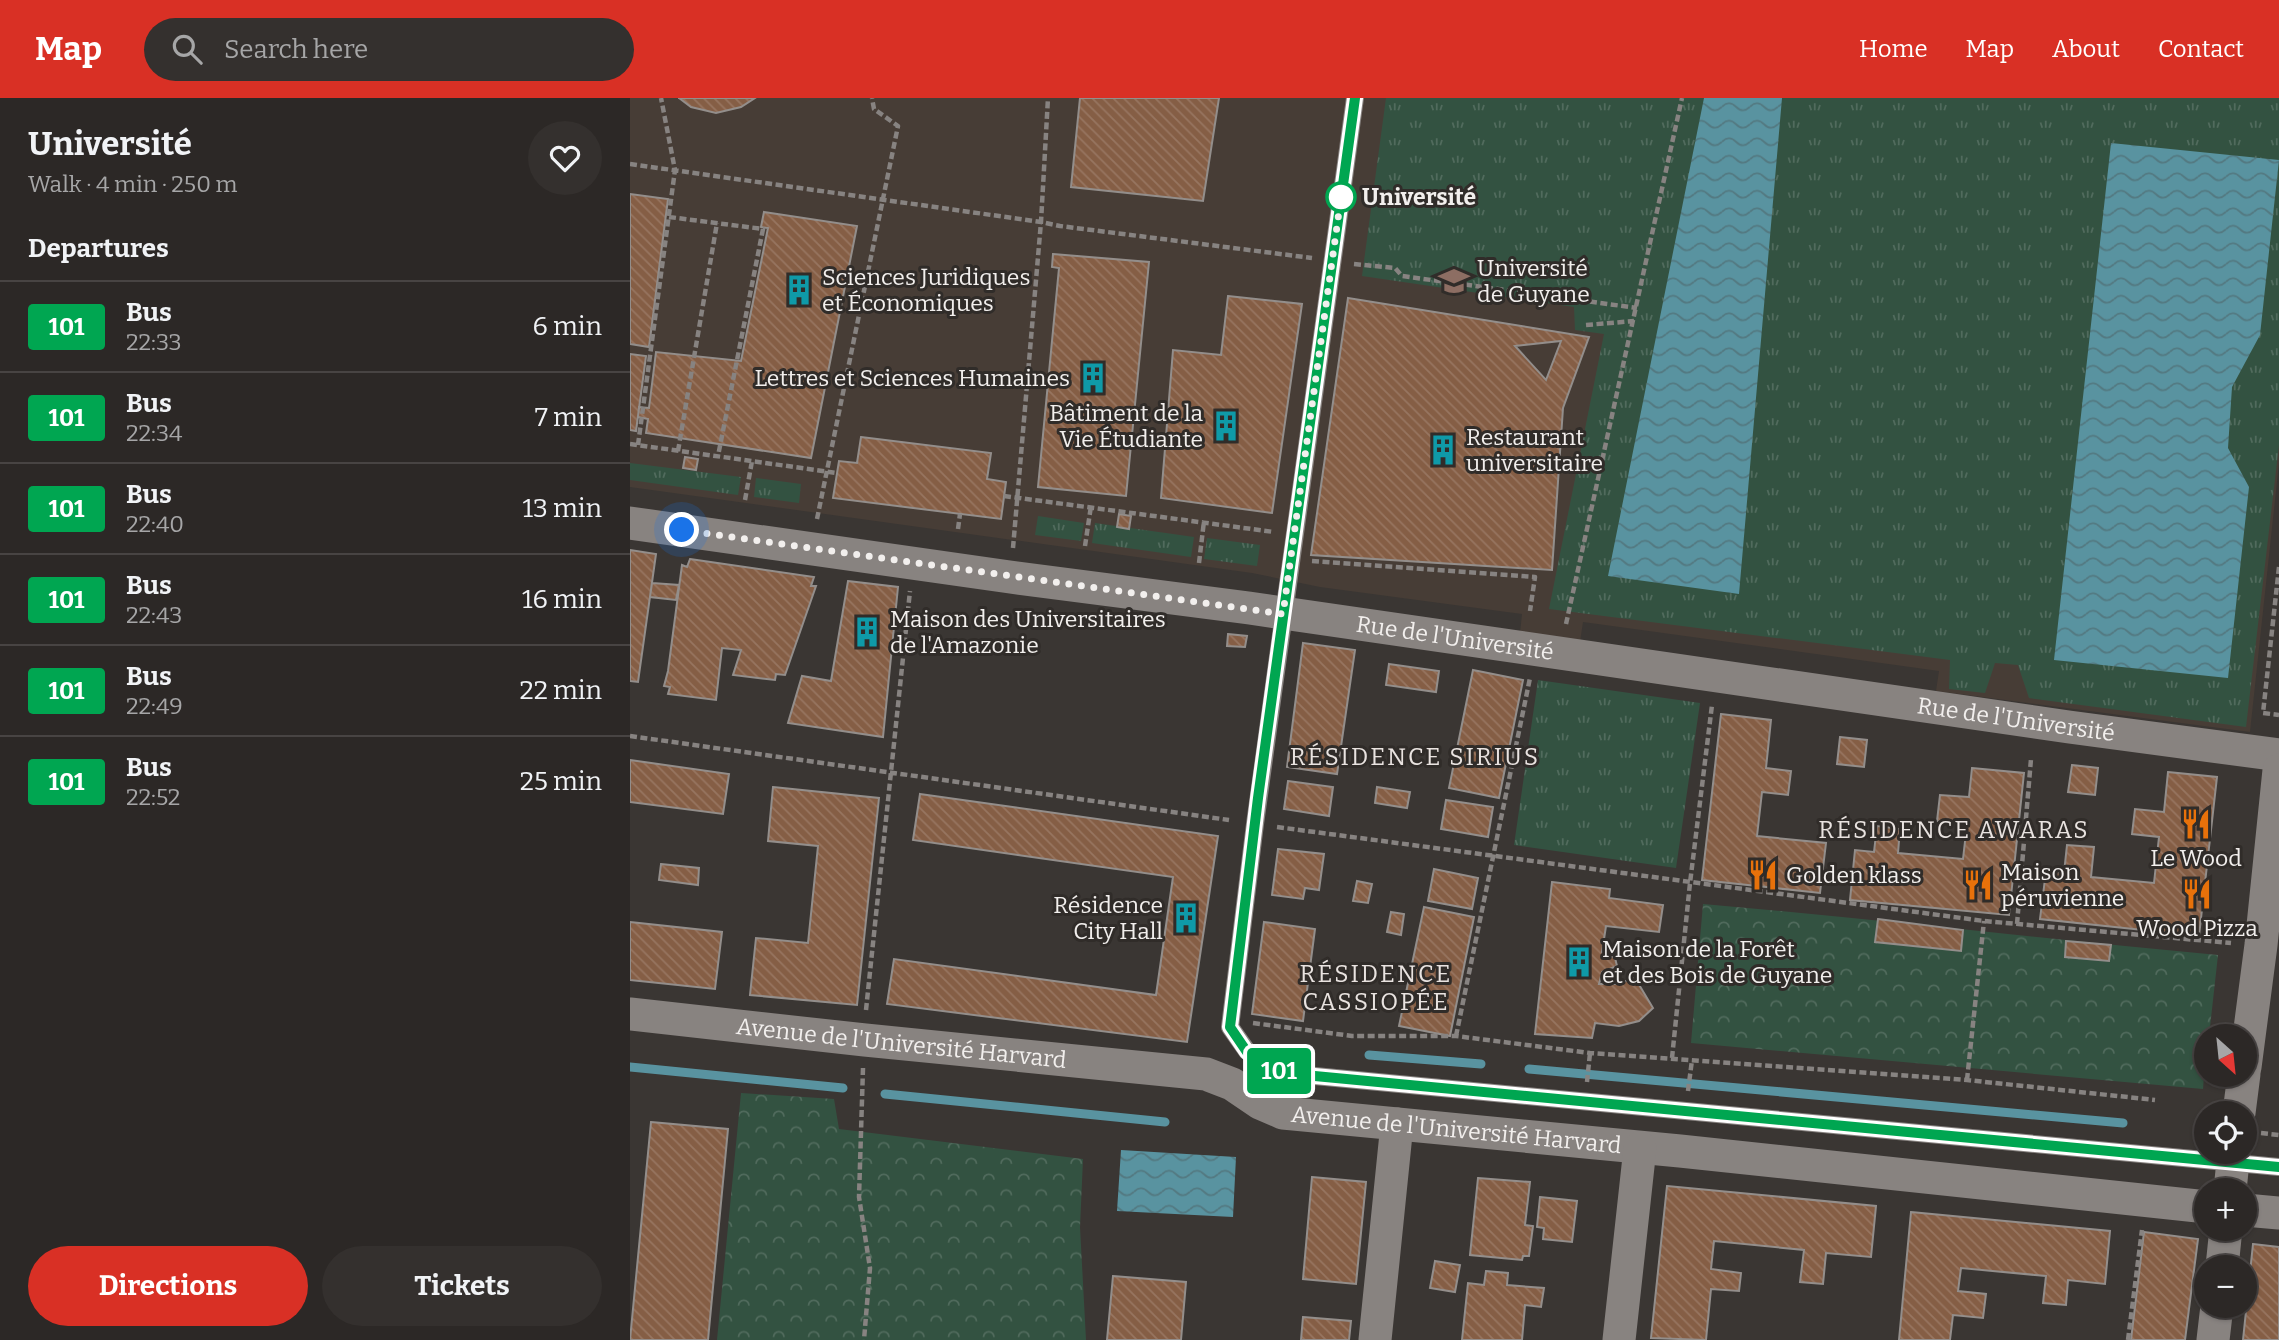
<!DOCTYPE html>
<html lang="en">
<head>
<meta charset="utf-8">
<style>
	body { margin:0; font-family:Bitter,serif; background:#34302e; color:#f1f3f6; height:100vh; display:flex; flex-direction:column; font-size:26px; white-space:nowrap }
	* { box-sizing:border-box; margin:0 }
	p { font-size:23px; color:#a6a6a7 }
	.icon { flex:none; width:38px; height:38px; fill:none; stroke:currentColor; stroke-width:2; stroke-linecap:round; stroke-linejoin:round }
	.map { position:relative; flex:1; overflow:hidden }
	.details { display:flex; flex-direction:column; background:#2c2826; width:630px }
	.details>* { flex:none }
	.badge { padding:0 14px; border-radius:5px; font-size:24px; line-height:46px }
	.needle { width:46px; rotate:153deg }
	.buttons { position:absolute; left:1564px; top:926px; display:grid; gap:14px }
	.buttons a { display:grid; place-items:center; width:63px; height:63px; border-radius:50%; background:#2c2826; box-shadow:0 2px 5px #0004,0 0 0 2px #484443; font-size:35px }
	.you { position:absolute; width:35px; height:35px; margin:-18px; border:5px solid #fff; border-radius:50%; background:#1a73e8; box-shadow:0 0 0 10px #1a73e833 }
	.map>.badge { position:absolute; translate:-50% -50%; box-shadow:0 0 0 4px #fff }
	h2 { padding:0 28px; font-size:26px; line-height:63px }
	.round { display:grid; place-items:center; flex:none; width:74px; height:74px; border-radius:37px; background:#34302e }
	.head { display:flex; align-items:center; justify-content:space-between; height:119px; padding:0 28px }
	h1 { font-size:33px; font-weight:700; line-height:52px }
	.primary-button { display:flex; gap:14px; margin-top:auto; padding:14px 28px }
	.primary-button a { flex:1; height:80px; border-radius:42px; background:#d93025; color:#fff; font-size:28px; font-weight:700; line-height:80px; text-align:center }
	.primary-button a+a { background:#34302e; color:#f1f3f6 }
	ul { padding:0; list-style:none }
	li { display:flex; align-items:center; gap:21px; height:91px; padding:0 28px; border-top:2px solid #484443 }
	li div { flex:1 }
	li b { display:block; font-size:26px }
	li em { font-style:normal }
	li .badge { min-width:77px; font-weight:700; text-align:center }
	header { display:flex; align-items:center; gap:42px; box-sizing:border-box; height:98px; padding:0 35px; background:#d93025; color:#fff }
	header strong { font-size:33px }
	nav { display:flex; gap:38px; margin-inline-start:auto; font-size:24px }
	.search { width:490px; height:63px; background:#34302e; display:flex; align-items:center; gap:18px; box-sizing:border-box; padding:0 24px; border-radius:38px; color:#a6a6a7; font-size:26px }
	main { display:flex; flex:1; min-height:0 }
	.map>svg:first-child { display:block }
	.built { fill:#473d36 }
	.grass { fill:url(#grass-tufts) }
	.forest { fill:url(#forest-crowns) }
	.water { fill:url(#water-waves) }
	.lines { fill:none; stroke-linecap:round; stroke-linejoin:round }
	.stream { stroke:#5993a0; stroke-width:9 }
	.building { fill:url(#building-back-hatch); stroke:#938e8b; stroke-width:2; fill-rule:evenodd }
	.path { stroke:#878381; stroke-width:4.5; stroke-dasharray:7 3.5; stroke-linecap:butt }
	.lane { stroke:#888380; stroke-width:18 }
	.street { stroke:#888380; stroke-width:33 }
	.line-casing { stroke:#fff; stroke-width:16 }
	.line { stroke:#00a651; stroke-width:10 }
	.walk { stroke:#f2efed; stroke-width:7; stroke-dasharray:0 12.6 }
	.stop-dot { fill:#fff; stroke:#00a651; stroke-width:3.5 }
	.labels { text-anchor:middle; dominant-baseline:central; stroke-width:6; stroke-linejoin:round; paint-order:stroke }
	.stop-label { font-size:23px; font-weight:bold; fill:#f2efed; stroke:#302c29; text-anchor:start }
	.poi-label { font-size:23px; fill:#f2efed; stroke:#302c29; text-anchor:start }
	.street-label { font-size:23px; fill:#f2efed; stroke:#302c29 }
	.neighbourhood-label { font-size:24px; letter-spacing:2px; fill:#e9e3e0; stroke:#302c29 }
</style>
</head>
<body>
<header>
<strong>Map</strong>
<div class="search"><svg class="icon" aria-label="search" viewBox="0 0 24 24"><circle cx="10" cy="10" r="6"/><path d="M15 15l6 6"/></svg>Search here</div>
<nav><a>Home</a><a>Map</a><a>About</a><a>Contact</a></nav>
</header>
<main>
<section class="details">
<div class="head"><div><h1>Université</h1><p>Walk · 4 min · 250 m</p></div><a class="round"><svg class="icon" aria-label="heart" viewBox="0 0 24 24"><path d="M12 20l-8-8c-3-5 5-10 8-4 3-6 11-1 8 4z"/></svg></a></div>
<h2>Departures</h2>
<ul>
<li><span class="badge" style="background:#00a651;color:#fff">101</span><div><b>Bus</b><p>22:33</p></div><em>6 min</em></li>
<li><span class="badge" style="background:#00a651;color:#fff">101</span><div><b>Bus</b><p>22:34</p></div><em>7 min</em></li>
<li><span class="badge" style="background:#00a651;color:#fff">101</span><div><b>Bus</b><p>22:40</p></div><em>13 min</em></li>
<li><span class="badge" style="background:#00a651;color:#fff">101</span><div><b>Bus</b><p>22:43</p></div><em>16 min</em></li>
<li><span class="badge" style="background:#00a651;color:#fff">101</span><div><b>Bus</b><p>22:49</p></div><em>22 min</em></li>
<li><span class="badge" style="background:#00a651;color:#fff">101</span><div><b>Bus</b><p>22:52</p></div><em>25 min</em></li>
</ul>
<div class="primary-button"><a>Directions</a><a>Tickets</a></div>
</section>
<div class="map">
<svg width="1649" height="1242" viewBox="0 0 1649 1242">
	<defs>
		<pattern id="grass-tufts" width="24" height="20" patternUnits="userSpaceOnUse" patternTransform="scale(1.75)"><rect width="24" height="20" fill="#335241"/><path d="M3 7l-1-3M5 7V3M7 7l1-3M15 17l-1-3M17 17v-4M19 17l1-3" fill="none" stroke="#516b5d"/></pattern>
		<pattern id="forest-crowns" width="20" height="18" patternUnits="userSpaceOnUse" patternTransform="scale(1.75)"><rect width="20" height="18" fill="#335241"/><path d="M2 6a3 3 0 1 1 6 0M12 15a3 3 0 1 1 6 0" fill="none" stroke="#516b5d"/></pattern>
		<pattern id="water-waves" width="16" height="10" patternUnits="userSpaceOnUse" patternTransform="scale(1.75)"><rect width="16" height="10" fill="#5993a0"/><path d="M0 5q4-4 8 0t8 0" fill="none" stroke="#537981"/></pattern>
		<pattern id="building-back-hatch" width="6" height="6" patternUnits="userSpaceOnUse" patternTransform="scale(1.75)"><rect width="6" height="6" fill="#855e45"/><path d="M-1 5l2 2M0 0l6 6M5-1l2 2" fill="none" stroke="#977560"/></pattern>
	</defs>
	<rect width="100%" height="100%" fill="#3a3633"/>
	<path class="built" d="M0 0H1649V365L1620 634 1306 593 1309 573 953 524 950 544 890 535 892 516 690 489 622 475 0 389Z"/>
	<path class="grass" d="M756 0H1649V347L1616 629 1399 600 1388 567 1365 565 1355 595 1319 591 1320 562 919 511 974 236 945 232 944 209 732 178Z
		M0 365 111 379 108 397 0 382Z
		M126 380 171 386 169 405 124 399Z
		M408 418 454 425 451 443 405 437Z
		M465 425 564 439 561 459 462 445Z
		M577 440 630 447 627 468 574 461Z
		M908 582 1070 605 1046 770 884 747Z"/>
	<path class="forest" d="M1073 806C1245 821 1416 841 1588 857L1579 938H1577L1573 991 1061 945Z
		M111 995 204 1001 209 1031 453 1061 450 1129 456 1242H87Z"/>
	<path class="water" d="M1074 0H1152L1109 496 978 478Z
		M1481 45 1649 62 1630 237 1602 289 1598 350 1619 389 1598 580 1424 562Z
		M491 1052 606 1059 603 1119 487 1113Z"/>
	<g class="lines">
		<path class="stream" d="M739 957 851 966
			M0 969 213 990
			M899 971 1493 1025
			M255 996 535 1024"/>
	</g>
	<path class="building" d="M49 0H48H125L111 9 86 15 61 9Z
		M450 0H589L573 103 441 89Z
		M0 96 38 101 19 249 0 246Z
		M134 114 227 128 181 360 16 335 18 321 8 319 9 309 19 310 26 254 111 263 138 130 131 129Z
		M423 156 519 164 496 398 408 389 429 170 422 169Z
		M598 198 672 206 642 415 531 400 543 252 591 257Z
		M718 200 959 239 933 310 922 472 681 457ZM931 243 916 282 885 248Z
		M0 256 16 258 6 333 0 332Z
		M231 339 361 355 357 381 376 384 371 421 203 400 209 363 227 365Z
		M55 359 68 361 66 372 53 370Z
		M489 416 501 418 499 431 487 429Z
		M0 452 26 456 8 584 0 583Z
		M60 461 184 479 181 488H186L155 577 146 576 145 582 103 577 111 552 92 550 86 602 38 596 40 589 34 588 38 573 52 467 57 469Z
		M218 483 268 489 253 639 158 625 172 578 201 583Z
		M22 485 49 487 46 502 20 499Z
		M598 536 617 538 615 549 597 548Z
		M673 545 725 552 707 676 657 669Z
		M759 566 809 573 806 594 756 587Z
		M843 572 893 582 869 700 819 690Z
		M1091 616 1141 622 1136 670 1161 673 1158 697 1132 694 1127 738 1196 745 1190 795 1072 782Z
		M1210 639 1237 642 1234 669 1207 666Z
		M0 662 99 676 93 716 0 704Z
		M1442 667 1468 670 1465 697 1438 694Z
		M1342 670 1394 675 1379 817 1220 802 1225 752 1244 754 1247 728 1270 731 1268 755 1333 761 1337 726 1307 723 1310 697 1339 699Z
		M1538 674 1587 679 1569 838 1410 821 1416 773 1434 775 1437 747 1464 749 1461 779 1524 785 1529 739 1502 736 1505 711 1534 714Z
		M658 683 703 689 699 718 654 711Z
		M143 689 249 700 227 907 120 897 126 840 178 845 188 748 138 743Z
		M747 689 780 694 777 710 745 705Z
		M290 696 588 738 557 944 257 906 264 861 526 897 543 779 283 742Z
		M816 702 863 709 858 739 811 731Z
		M648 751 694 756 689 792 675 790 673 801 642 797Z
		M31 766 69 770 68 787 29 782Z
		M804 771 848 780 842 811 798 803Z
		M727 783 742 786 738 805 723 803Z
		M922 784 980 791 979 800 1033 807 1029 834 976 828 972 854 985 860 987 868 972 874 969 886H987L1005 880 1023 910 1009 923 989 928 965 925 962 940 905 936Z
		M794 809 844 819 820 938 769 928Z
		M761 814 774 816 771 837 757 834Z
		M1248 821 1333 832 1331 853 1245 844Z
		M0 824 92 834 85 891 0 882Z
		M634 824 685 831 673 923 622 916Z
		M1436 843 1481 847 1479 863 1435 859Z
		M21 1024 98 1031 78 1242H0Z
		M682 1079 736 1084 726 1186 673 1181Z
		M848 1080 900 1084 895 1127 903 1128 899 1158H893L892 1162 840 1157Z
		M1037 1088 1246 1108 1241 1159 1196 1155 1193 1186 1170 1184 1174 1152 1084 1143 1081 1171 1111 1175 1109 1193 1081 1191 1076 1242 1021 1240Z
		M910 1099 947 1103 942 1144 913 1141 914 1130 907 1129Z
		M1281 1114 1480 1133 1475 1186 1438 1182 1436 1207 1413 1205 1416 1178 1331 1170 1328 1193 1356 1196 1353 1220 1323 1217 1320 1242H1269Z
		M1514 1134 1568 1141 1555 1242H1501Z
		M1623 1146 1649 1149V1242H1613Z
		M805 1163 830 1167 825 1194 800 1190Z
		M856 1173 878 1175 877 1187 914 1190 911 1209 895 1207 892 1242H832L838 1185 854 1187Z
		M483 1178 556 1184 551 1242H477Z
		M673 1219 721 1223 719 1242H671Z"/>
	<g class="lines">
		<path class="path" d="M0 66 411 124 430 128 682 160
			M39 119 133 131 88 358
			M724 166 765 170 772 178 1007 210
			M956 227 1004 223
			M0 346 207 375
			M8 347 45 72 31 0
			M48 353 87 125
			M374 398 644 434
			M115 402 122 363
			M187 421 268 28 244 11 242 0
			M328 431 330 416
			M455 448 461 408
			M383 450 411 124 418 0
			M682 463 905 479 900 513
			M569 465 574 423
			M1649 469 1633 615 1649 617
			M936 526 1052 0
			M0 638 599 722
			M647 729 1354 823 1601 845
			M1387 826 1401 661
			M236 912 280 493
			M623 925 722 938H826L960 955 1337 982 1525 1002
			M826 938 900 580
			M1042 960 1060 785 1082 607
			M233 970 229 1099 240 1170 234 1242
			M1337 982 1354 823
			M957 984 960 955
			M1058 993 1062 962
			M1631 1035 1649 1037
			M1498 1242 1512 1132"/>
		<path class="lane" d="M725 0 625 726 600 929 617 953 653 975 1649 1069"/>
		<g class="street">
			<path id="s1" d="M0 425 380 479 619 510 1439 629 1649 657"/>
			<path id="s2" d="M0 916 235 942 576 976 602 986 630 1005 653 1015 1050 1053 1577 1109"/>
			<path d="M1615 969 1631 847 1649 672"/>
			<path d="M1609 1015 1614 976"/>
			<path d="M1600 1092 1604 1054"/>
			<path d="M1615 1112 1649 1115"/>
			<path d="M1592 1169 1596 1130"/>
			<path d="M745 1242 767 1026"/>
			<path d="M989 1242 1010 1050"/>
			<path d="M1583 1242 1587 1208"/>
		</g>
	</g>
	<g class="lines">
		<g class="line-casing">
			<path id="line" d="M725 0 628 700 600 929 617 954 653 975 1649 1069"/>
		</g>
		<use href="#line" class="line"/>
		<path class="walk" d="M52 432 653 516 712 92 711 99"/>
	</g>
	<defs>
		<g id="university-bare" transform="scale(2.415)"><path d="M0-5L7-2L0 1L-7-2ZM-4 1L0 2.5L4 1V4Q0 6-4 4Z" fill="#8d6e63" stroke="#302c29" stroke-width="2.5" paint-order="stroke"/></g>
		<g id="building-bare" transform="scale(2.415)"><path d="M-4-6H4V6H1V3H-1V6H-4ZM-2.5-4.3h1.7v1.8h-1.7ZM.8-4.3h1.7v1.8H.8ZM-2.5-1h1.7V.8h-1.7ZM.8-1h1.7V.8H.8Z" fill="#0f9aa8" stroke="#302c29" stroke-width="2.5" paint-order="stroke"/></g>
		<g id="restaurant-bare" transform="scale(2.415)"><path d="M-5-6h1v4h1v-4h1v4h1v-4h1v5L-1.5 .5V6h-2V.5L-5-1ZM5-6V6H3V1.5H1.5Q1.5-4 5-6Z" fill="#e8710a" stroke="#302c29" stroke-width="2.5" paint-order="stroke"/></g>
	</defs>
	<g fill-rule="evenodd">
		<use href="#university-bare" x="824" y="183"/>
		<use href="#building-bare" x="169" y="192"/>
		<use href="#building-bare" x="463" y="280"/>
		<use href="#building-bare" x="596" y="328"/>
		<use href="#building-bare" x="813" y="352"/>
		<use href="#building-bare" x="237" y="534"/>
		<use href="#restaurant-bare" x="1566" y="726"/>
		<use href="#restaurant-bare" x="1133" y="777"/>
		<use href="#restaurant-bare" x="1348" y="787"/>
		<use href="#restaurant-bare" x="1567" y="796"/>
		<use href="#building-bare" x="556" y="820"/>
		<use href="#building-bare" x="949" y="864"/>
	</g>
	<circle class="stop-dot" cx="711" cy="99" r="14"/>
	<g class="labels">
		<g class="stop-label">
			<text x="732" y="99">Université</text>
		</g>
		<g class="poi-label">
			<text x="847" y="170">Université<tspan x="847" dy="26">de Guyane</tspan></text>
			<text x="192" y="179">Sciences Juridiques<tspan x="192" dy="26">et Économiques</tspan></text>
			<text x="440" y="280" text-anchor="end">Lettres et Sciences Humaines</text>
			<text x="573" y="315" text-anchor="end">Bâtiment de la<tspan x="573" dy="26">Vie Étudiante</tspan></text>
			<text x="836" y="339">Restaurant<tspan x="836" dy="26">universitaire</tspan></text>
			<text x="260" y="521">Maison des Universitaires<tspan x="260" dy="26">de l'Amazonie</tspan></text>
			<text x="1566" y="760" text-anchor="middle">Le Wood</text>
			<text x="1371" y="774">Maison<tspan x="1371" dy="26">péruvienne</tspan></text>
			<text x="1156" y="777">Golden klass</text>
			<text x="533" y="807" text-anchor="end">Résidence<tspan x="533" dy="26">City Hall</tspan></text>
			<text x="1567" y="830" text-anchor="middle">Wood Pizza</text>
			<text x="972" y="851">Maison de la Forêt<tspan x="972" dy="26">et des Bois de Guyane</tspan></text>
		</g>
		<g class="street-label">
			<text stroke="none"><textPath href="#s1" startOffset="833">Rue de l'Université</textPath></text>
			<text stroke="none"><textPath href="#s1" startOffset="1400">Rue de l'Université</textPath></text>
			<text stroke="none"><textPath href="#s2" startOffset="273">Avenue de l'Université Harvard</textPath></text>
			<text stroke="none"><textPath href="#s2" startOffset="840">Avenue de l'Université Harvard</textPath></text>
		</g>
		<g class="neighbourhood-label">
			<text x="785" y="659">RÉSIDENCE SIRIUS</text>
			<text x="1324" y="732">RÉSIDENCE AWARAS</text>
			<text x="746" y="876">RÉSIDENCE<tspan x="746" dy="28">CASSIOPÉE</tspan></text>
		</g>
	</g>
</svg>
<div class="buttons">
<a><svg class="needle" viewBox="-14 -14 28 28"><path d="M0-13l5 13h-10z" fill="#e53935"/><path d="M0 13l5-13h-10z" fill="#a6a6a7"/></svg></a>
<a><svg class="icon" aria-label="locate" viewBox="0 0 24 24"><circle cx="12" cy="12" r="6"/><path d="M12 2v4M12 18v4M2 12h4M18 12h4"/></svg></a>
<a>+</a>
<a>−</a>
</div>
<div class="you" style="left:52px;top:432px"></div>
<b class="badge" style="left:649px;top:973px;background:#00a651;color:#fff">101</b>
</div>
</main>
</body>
</html>
